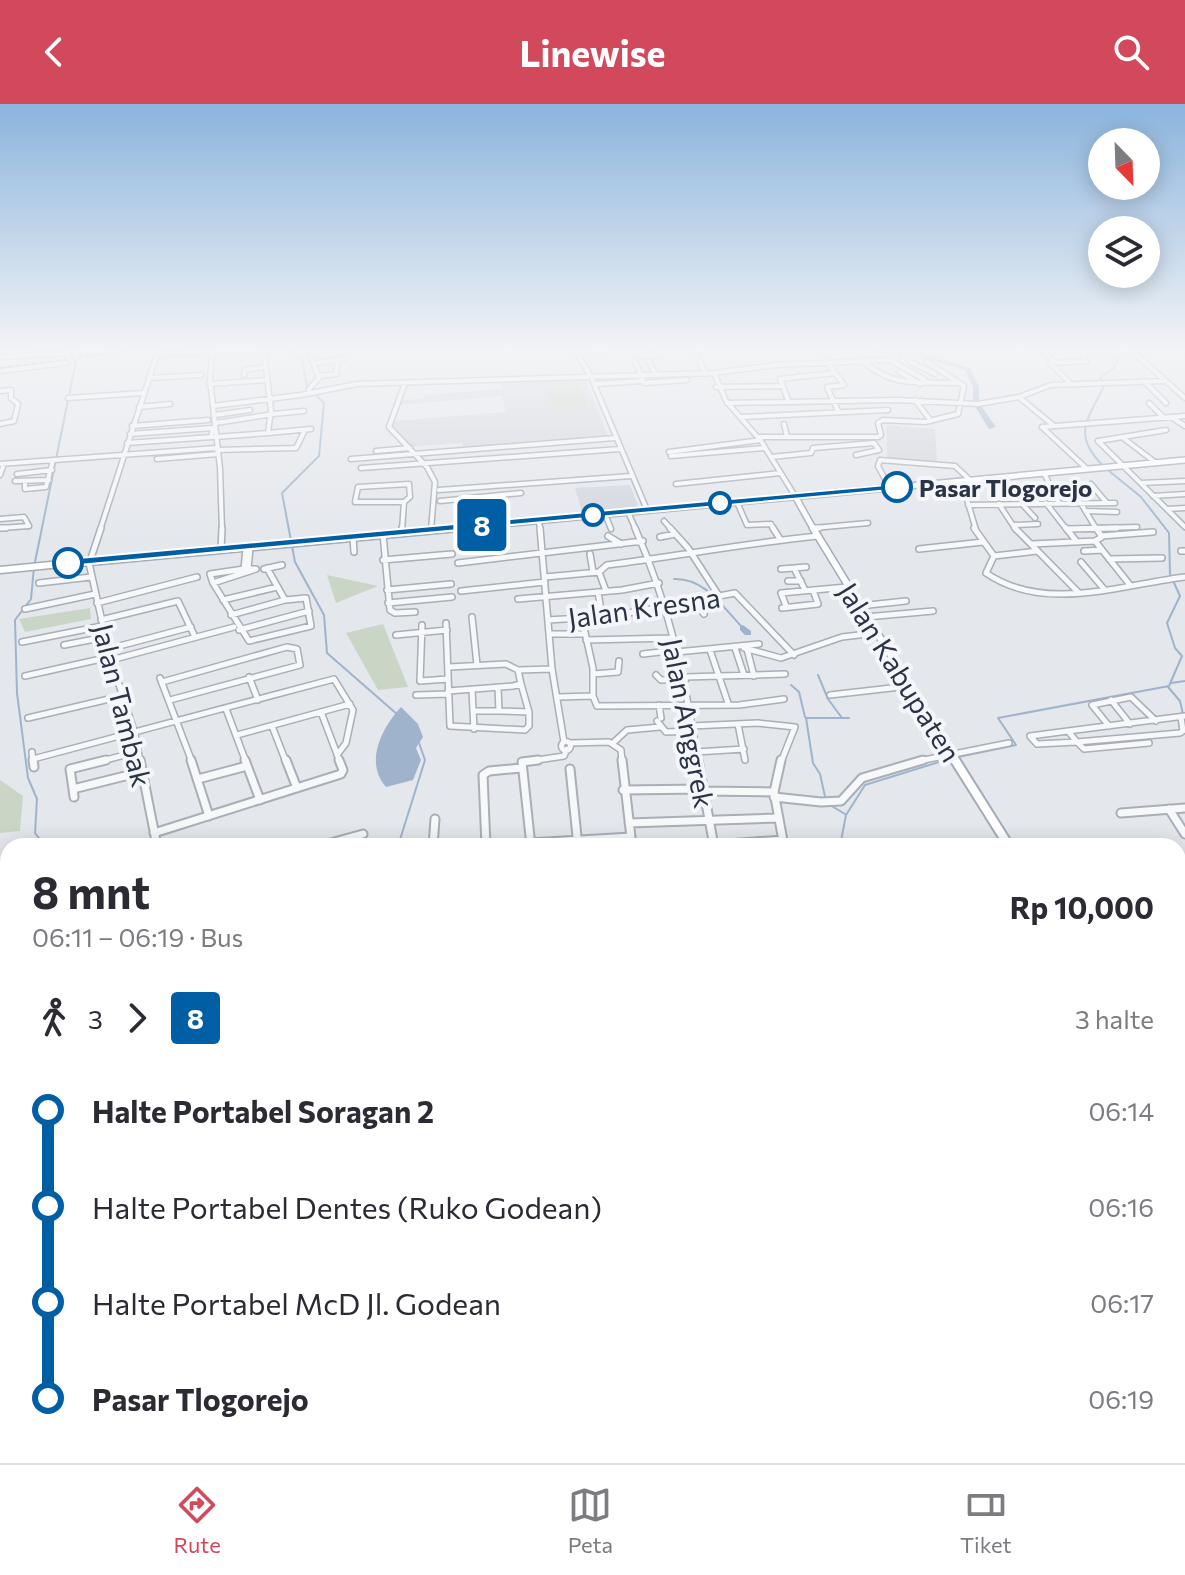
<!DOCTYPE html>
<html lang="id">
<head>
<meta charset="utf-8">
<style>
	body { margin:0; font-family:Commissioner,sans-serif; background:#f7f7f7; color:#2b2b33; height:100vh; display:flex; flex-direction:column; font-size:30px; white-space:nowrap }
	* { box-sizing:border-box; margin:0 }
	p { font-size:26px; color:#7c7c81 }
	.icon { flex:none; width:44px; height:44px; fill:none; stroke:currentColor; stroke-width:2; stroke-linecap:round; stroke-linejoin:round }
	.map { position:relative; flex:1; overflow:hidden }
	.side { position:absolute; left:0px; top:734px; width:1186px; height:626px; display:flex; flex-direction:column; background:#fff; border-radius:24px 24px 0 0; box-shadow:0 4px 20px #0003 }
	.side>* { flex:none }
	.badge { padding:0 16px; border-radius:6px; font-size:28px; line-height:52px }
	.needle { width:52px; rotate:157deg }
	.buttons { position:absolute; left:1088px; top:24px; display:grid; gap:16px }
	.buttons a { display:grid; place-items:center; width:72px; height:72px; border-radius:50%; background:#fff; box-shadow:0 4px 20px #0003; font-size:40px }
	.map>.badge { position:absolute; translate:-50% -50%; box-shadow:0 0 0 4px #fff }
	.legs { display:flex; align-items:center; gap:12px; height:88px; padding:0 32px; font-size:26px }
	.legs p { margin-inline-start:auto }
	.summary { display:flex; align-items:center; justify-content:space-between; height:136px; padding:0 32px }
	h1 { font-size:44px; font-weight:700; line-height:60px }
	ul { padding:0 32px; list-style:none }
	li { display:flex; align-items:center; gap:28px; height:96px; font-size:30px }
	li i { display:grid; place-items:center; width:12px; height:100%; margin:0 10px; background:currentColor }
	li i::after { content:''; width:20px; height:20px; margin:-10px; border:6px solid; border-radius:50%; background:#fff }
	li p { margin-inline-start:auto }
	li:first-child i { background:linear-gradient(#0000 50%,currentColor 0) }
	li:last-child i { background:linear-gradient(currentColor 50%,#0000 0) }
	header { display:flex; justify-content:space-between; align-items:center; height:104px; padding:0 32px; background:#d1495b; color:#fff; font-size:36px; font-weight:700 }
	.menu { display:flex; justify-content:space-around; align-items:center; height:112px; border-top:2px solid #e1e1e2; background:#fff; font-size:22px; color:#7c7c81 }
	.menu a { display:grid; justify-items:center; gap:4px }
	.menu .active { color:#d1495b }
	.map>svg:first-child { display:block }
	.built { fill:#d2d6de }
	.green { fill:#c9d6c5 }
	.water { fill:#9fb4cc }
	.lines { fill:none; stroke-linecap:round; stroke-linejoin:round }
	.stream-far1 { stroke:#9fb4cc; stroke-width:2 }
	.stream { stroke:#9fb4cc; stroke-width:3 }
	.river { fill:#9fb4cc; fill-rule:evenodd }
	.minor-far3-casing { stroke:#a9aeb7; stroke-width:7 }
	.minor-far2-casing { stroke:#a9aeb7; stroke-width:8 }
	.minor-far1-casing { stroke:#a9aeb7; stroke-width:11 }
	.minor-casing { stroke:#a9aeb7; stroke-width:13 }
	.major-far3-casing { stroke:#a3abb8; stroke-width:8 }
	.major-far2-casing { stroke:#a3abb8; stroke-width:9 }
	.major-far1-casing { stroke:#a3abb8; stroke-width:12 }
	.major-casing { stroke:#a3abb8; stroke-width:14 }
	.minor-far3 { stroke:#f7f8fa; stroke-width:4 }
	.minor-far2 { stroke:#f7f8fa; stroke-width:5 }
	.minor-far1 { stroke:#f7f8fa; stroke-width:7 }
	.minor { stroke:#f7f8fa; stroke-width:9 }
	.major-far3 { stroke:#fff; stroke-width:5 }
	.major-far2 { stroke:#fff; stroke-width:6 }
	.major-far1 { stroke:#fff; stroke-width:8 }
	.major { stroke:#fff; stroke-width:10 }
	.rail { stroke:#7d8696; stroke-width:2; stroke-dasharray:3 5; stroke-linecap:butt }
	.line-1 { fill:#005ea5; stroke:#fff; stroke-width:2 }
	.stop-1-dot { fill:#fff; stroke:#005ea5; stroke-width:4 }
	.labels { text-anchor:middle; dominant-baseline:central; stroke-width:8; stroke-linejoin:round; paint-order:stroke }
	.far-stop-label { font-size:24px; font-weight:bold; fill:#2b3445; stroke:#f4f6f9; text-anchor:start }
	.street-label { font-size:28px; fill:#2b3445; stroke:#f4f6f9 }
</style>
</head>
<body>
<header><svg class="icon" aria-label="back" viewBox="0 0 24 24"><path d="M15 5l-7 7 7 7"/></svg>Linewise<svg class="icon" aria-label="search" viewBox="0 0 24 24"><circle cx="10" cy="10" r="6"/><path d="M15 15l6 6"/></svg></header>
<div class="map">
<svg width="1185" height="1359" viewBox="0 0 1185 1359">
	<rect width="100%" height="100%" fill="#e4e7ec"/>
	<path class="built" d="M585 275 609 334 521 341 520 339 463 343 462 339 403 343 393 331H396L394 317 506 308 502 292 400 301 402 296 423 295 424 291 501 285V277Z
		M887 321 935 325 937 358 887 354Z
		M630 381 639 405 583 411 575 384Z"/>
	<path class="green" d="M580 280 587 302 552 304 546 282Z
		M327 471 378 482 336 499Z
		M90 504 91 515 25 528 19 515Z
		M383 520 408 583 378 586 346 529Z
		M0 676 23 692 20 727 0 729Z"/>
	<path class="water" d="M401 603 418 620 423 633 416 644 421 656 413 676 386 683C364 658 382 624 401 603Z"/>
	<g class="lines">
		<path class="stream-far1" d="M293 247 302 256 307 282 324 299 319 352 282 389 295 458 324 511 327 549 398 611
			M1103 362C1073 331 1086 318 1103 284L1100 274 1114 264 1120 248
			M674 475C706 474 723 504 743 524
			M818 571 828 595 842 614
			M1171 579 1185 577
			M791 581 799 588 805 613
			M1168 583 1180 597 1185 619
			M958 653 1016 641 998 614 1169 582 1182 552 1175 544 1167 519 1180 492 1170 470 1169 429 1141 393 1108 366
			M826 697 820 670 813 659 806 614H849
			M830 701 845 710
			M45 742 35 729 37 695 28 674 17 589 15 516 31 495 34 463 76 257
			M398 742 425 656 418 636
			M840 742 846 711 865 681 952 654"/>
		<path class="stream" d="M41 1352 42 1359
			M440 1359 441 1352
			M632 1359 635 1352"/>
		<path class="river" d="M867 247 921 249 970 264 979 283V299L996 323 989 325 973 299V283L965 266 920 253Z
			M743 521 751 527V531H745L740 526V522Z"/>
		<g class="minor-far3-casing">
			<path id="minor-far3" d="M576 247 591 273 647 406
				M639 247 642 252 658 251V247
				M702 247 695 248 706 270
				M1043 247 1055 258
				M212 249 210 276 220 364 222 426
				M577 249 605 247
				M1082 249 1133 248 1185 294
				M157 250 253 247
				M0 253 103 247
				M648 256 656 271
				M890 256 925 276
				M635 257 644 279 687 276
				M862 257C896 285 918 277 959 279
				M909 257 935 270
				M315 259 344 255
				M828 259 844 281 827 283 838 307
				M0 267 66 259
				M900 268 920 280
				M714 269 726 297 761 337 795 392
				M244 271 245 266 264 263
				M318 272 336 270 338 254
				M149 274 201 271
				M1144 277 1166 299
				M405 279 389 323 427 363 435 378 431 426
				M1070 279 1050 259 1086 257 1082 247
				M209 280 267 276
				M595 280 642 277
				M716 283 781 282
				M0 287 11 286V294L18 300 14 317 0 320
				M310 289 309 285 319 274 311 253
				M1019 293 1054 322
				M68 294 143 289
				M788 296 780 275 835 269
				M915 296 931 317
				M727 299 897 296 978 300 1019 293 1051 281 1165 277
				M1149 299 1163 313
				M213 302 301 291 357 280 714 269 776 261 889 256 898 253 897 247
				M139 303 170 300
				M273 310 304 307
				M215 311 250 306
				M741 313 888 306
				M1171 313 1185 322
				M216 319 273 310
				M784 320 787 333
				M132 322 208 316
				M1042 323 1185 312
				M1042 323 1087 365
				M268 329 311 325
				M130 330 213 324 211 333
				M215 333 268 329 271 306 264 247
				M759 333H878L881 331 878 319 883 316 925 318 958 310 964 282 927 258
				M1122 333 1156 359
				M1098 337 1185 423
				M1098 337 1166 326
				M127 339 212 333
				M217 346 296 344 305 326
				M376 347 410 344
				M669 348 761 336
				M671 352 765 344
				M771 353 811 349 813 344 874 339 879 346 856 351
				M157 355 218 350
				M351 355 615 334
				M0 360 216 344
				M361 364 620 345
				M1044 369 1059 399
				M17 370 52 366
				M0 371 4 360
				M15 377 49 376
				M957 377 966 392 976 426
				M25 378V385L46 383 53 356
				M1141 379 1185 377
				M409 380 410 393 404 398H355L358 383Z
				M676 380 780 369
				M1091 380 1106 398
				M889 383 878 362 880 356 955 362 970 376
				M439 386 631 372
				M1024 390 1027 395 1035 394 1038 400
				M1153 392 1185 390
				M440 397 521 389
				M737 398 747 421 771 420 774 426
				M1080 398 1097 426
				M1046 399 1067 426
				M999 400 1016 426
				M1022 400 1035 414
				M968 401 1115 399
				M1167 405 1185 404
				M1086 407 1117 408
				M628 408 636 426
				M605 410 611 425
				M0 415 24 413 29 422
				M539 417 540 426
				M664 417 672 426
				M1013 421 1038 420
				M0 424 29 422
				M814 424 868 419
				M1067 425 1137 423
				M100 426 158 247
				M402 426 404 398"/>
		</g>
		<g class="minor-far2-casing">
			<path id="minor-far2" d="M0 424H6
				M540 424 552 565 564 638
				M635 424C669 501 685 574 698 658
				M670 424 688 444 719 492
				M773 424 780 435
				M814 424H819
				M974 424 994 452 986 469C1044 509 1120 481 1185 473
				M1015 424 1078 488
				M1066 424 1077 438
				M1096 424 1102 433 1095 437 1130 481
				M1067 425 1117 424
				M402 428V424
				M383 430 390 506 395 509 415 508
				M608 432 621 440
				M1101 432 1153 428
				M353 433 354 448
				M660 433 675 430
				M1032 440 1095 437
				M246 444 244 465 210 470 213 479 256 465H248L250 444
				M919 445 983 438
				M221 446 222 424
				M1084 447 1102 446
				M1181 447H1185
				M590 450 593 468
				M994 452 1037 447
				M1109 455 1162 454
				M383 456 452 450
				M90 457 101 424
				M1081 458 1104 485
				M89 459 110 553 135 630 140 658
				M458 459 643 437
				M264 465 282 461
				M781 465 794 464
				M599 468 606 487
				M545 473 599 468 607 461C678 452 747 439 818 432
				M788 477H801
				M39 479 91 473
				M213 479 249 537 311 522 306 494 285 496 267 464
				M387 486 451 480
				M805 486 794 464 806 463
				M461 487 545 478
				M598 488 602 513
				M518 495 622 486 659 479
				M223 496 277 483
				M696 498 704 510
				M97 499 197 473
				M388 499 452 493
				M786 502 781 489 847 483
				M859 502 906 497
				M782 504 818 500 813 486
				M25 505 95 490
				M231 511 285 496
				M472 513 477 561
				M866 513 933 507
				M582 515 593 564V592L597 602 739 601 784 595
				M101 516 178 497 195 533
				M548 516 613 512 735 489 794 551
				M446 519 450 622 525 626 529 622V608L521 580
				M422 521 420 577 448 575
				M239 526 309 507
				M549 530H584
				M396 531 447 526
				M586 536 673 534
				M22 538 102 522
				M64 541 105 533
				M735 544 744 571
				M744 544 781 554 842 533 876 529
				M108 545 191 523
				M747 545 754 572
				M710 546 728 599
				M677 548 759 540
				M643 550 677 546
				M111 556 234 523
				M449 563 506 560 518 566
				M593 570 618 568 619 557
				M656 571 661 576 686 575
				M25 572 110 553
				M249 573 258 596
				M685 573 785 570
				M160 574 192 658
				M162 578 287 543 297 545 300 561 170 596
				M498 584 499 607 529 608
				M472 586 474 625
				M448 587 513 582 521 580 518 566 552 565
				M416 591 448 590
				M830 591 909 582
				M558 593 593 592
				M1111 596 1130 620
				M659 601 661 614
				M226 605 246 658
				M474 607H499
				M321 608 340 658
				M1181 613 1183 627 1180 629 1077 638 1068 627 1185 612
				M28 614 122 592
				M657 617 666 628 692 627
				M738 620 745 656
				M272 622 286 658
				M691 622 758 619 795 623 781 658
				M1109 622 1092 601 1131 593 1156 617
				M1068 627 1030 632 1037 640 1077 638 1084 645 1149 639
				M237 631 350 600
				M561.5 642a4.5 4.5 0 1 1 9 0a4.5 4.5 0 1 1-9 0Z
				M570 639 609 638 621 646 622 658
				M613 639 627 626 660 623
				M32 648 33 658
				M696 648 744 645
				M33 655 334 575 353 606 346 639 337 651
				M98 658 136 648
				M524 658 564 652 567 645
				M914 658 1009 639"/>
		</g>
		<g class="minor-far1-casing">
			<path id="minor-far1" d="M33 656 34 663
				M140 656 157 742
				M191 656 209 712
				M245 656 260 696
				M286 656 297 684
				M622 656 632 742
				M698 656 714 742
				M781 656 774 688 784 742
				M570 665 578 742
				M198 675 247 662
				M73 685 70 665 106 656
				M623 686 703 685
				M703 687 774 688
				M74 693 73 685 141 668
				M774 693 821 698 841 697 862 674 923 656
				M1169 705 1185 730
				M1121 709 1185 704
				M629 719 777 714
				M154 729 341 670 343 666 339 656
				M714 741 783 736
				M320 742 363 730
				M433 742 435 715
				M478 742 631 733
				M486 742 483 671 489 667 522 664
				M531 742 522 658 538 656
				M0 809 8 810
				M1178 863H1185"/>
		</g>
		<g class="minor-casing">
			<path id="minor" d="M0 970 8 995
				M0 1028 6 1027 8 1066
				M0 1087 8 1085
				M0 1153 8 1097
				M0 1295 8 1312
				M21 1352 22 1359
				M47 1352 49 1359
				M883 1352 886 1359
				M648 1353 650 1359
				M162 1359 199 1352
				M379 1359 380 1352
				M755 1359 757 1352"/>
		</g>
		<g class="major-far3-casing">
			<path id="major-far3" d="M795 392 814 426
				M438 426 1185 356"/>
		</g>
		<g class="major-far2-casing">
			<path id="major-far2" d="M813 424 956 658
				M57 461 459 424
				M0 466 61 460"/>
		</g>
		<g class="major-far1-casing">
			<path id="major-far1" d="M955 656 1009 742"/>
		</g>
		<g class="major-casing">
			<path id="major" d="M1178 1018 1185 1029"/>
		</g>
		<use href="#minor-far3" class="minor-far3"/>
		<use href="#minor-far2" class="minor-far2"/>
		<use href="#minor-far1" class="minor-far1"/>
		<use href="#minor" class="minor"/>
		<use href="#major-far3" class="major-far3"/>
		<use href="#major-far2" class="major-far2"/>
		<use href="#major-far1" class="major-far1"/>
		<use href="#major" class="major"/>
		<path class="rail" d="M0 264 128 247"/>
	</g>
	<linearGradient id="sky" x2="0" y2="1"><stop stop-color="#8bb4dd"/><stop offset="0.56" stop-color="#f3f4f6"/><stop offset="1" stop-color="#f3f4f6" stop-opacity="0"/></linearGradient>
	<rect width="1185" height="438" fill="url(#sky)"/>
	<path class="line-1" d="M897 380 902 383 901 385 68 462 62 459 68 455Z"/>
	<g class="stop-1-dot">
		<circle cx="897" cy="383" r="14"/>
		<circle cx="720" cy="399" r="10"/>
		<circle cx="593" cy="411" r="10"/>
		<circle cx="68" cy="459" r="14"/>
	</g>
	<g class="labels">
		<g class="far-stop-label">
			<text x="919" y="383">Pasar Tlogorejo</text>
		</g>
		<g class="street-label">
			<text transform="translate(644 503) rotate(-8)">Jalan Kresna</text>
			<text transform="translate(900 568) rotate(58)">Jalan Kabupaten</text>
			<text transform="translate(123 601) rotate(76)">Jalan Tambak</text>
			<text transform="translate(689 619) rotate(79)">Jalan Anggrek</text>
		</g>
	</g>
</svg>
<div class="buttons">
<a><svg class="needle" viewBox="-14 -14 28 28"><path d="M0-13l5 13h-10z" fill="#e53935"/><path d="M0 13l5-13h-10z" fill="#7c7c81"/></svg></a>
<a><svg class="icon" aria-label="layers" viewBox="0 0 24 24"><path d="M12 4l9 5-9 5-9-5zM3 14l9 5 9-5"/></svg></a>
</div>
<b class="badge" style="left:482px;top:421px;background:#005ea5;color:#fff">8</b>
<section class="side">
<div class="summary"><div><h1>8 mnt</h1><p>06:11 – 06:19 · Bus</p></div><b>Rp 10,000</b></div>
<div class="legs"><svg class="icon" aria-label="walk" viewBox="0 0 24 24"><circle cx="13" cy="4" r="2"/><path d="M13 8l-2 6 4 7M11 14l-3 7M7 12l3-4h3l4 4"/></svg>3<svg class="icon" aria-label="forward" viewBox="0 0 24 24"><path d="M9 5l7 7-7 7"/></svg><b class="badge" style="background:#005ea5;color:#fff">8</b><p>3 halte</p></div>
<ul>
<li><i style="color:#005ea5"></i><b>Halte Portabel Soragan 2</b><p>06:14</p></li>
<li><i style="color:#005ea5"></i><span>Halte Portabel Dentes (Ruko Godean)</span><p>06:16</p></li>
<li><i style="color:#005ea5"></i><span>Halte Portabel McD Jl. Godean</span><p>06:17</p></li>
<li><i style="color:#005ea5"></i><b>Pasar Tlogorejo</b><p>06:19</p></li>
</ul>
</section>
</div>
<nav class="menu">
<a class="active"><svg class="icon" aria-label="directions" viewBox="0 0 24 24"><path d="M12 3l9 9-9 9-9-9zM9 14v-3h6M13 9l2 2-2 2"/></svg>Rute</a>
<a><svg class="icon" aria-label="map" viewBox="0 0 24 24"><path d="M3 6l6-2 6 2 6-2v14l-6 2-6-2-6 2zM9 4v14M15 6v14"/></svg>Peta</a>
<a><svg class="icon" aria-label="tickets" viewBox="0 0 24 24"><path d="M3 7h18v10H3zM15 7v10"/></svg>Tiket</a>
</nav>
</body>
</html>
